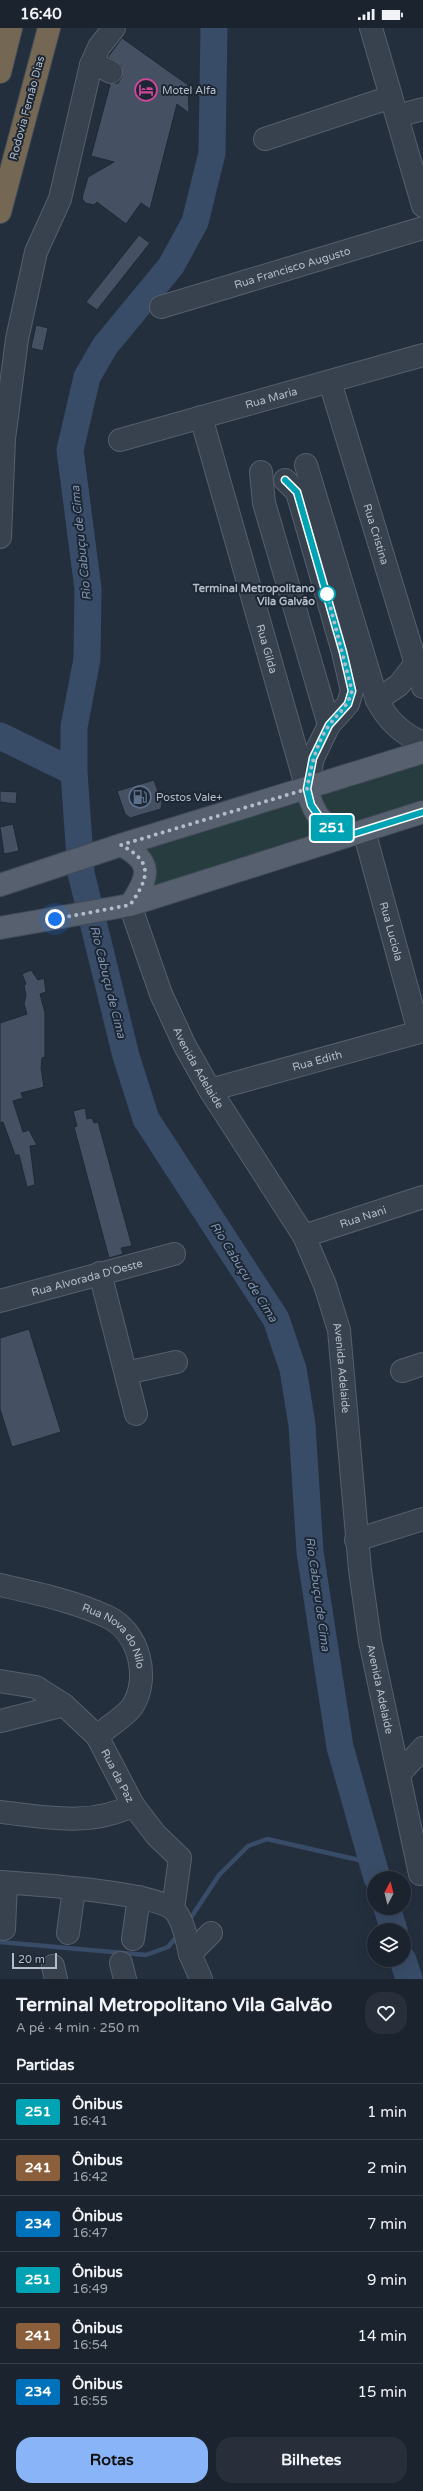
<!DOCTYPE html>
<html lang="pt">
<head>
<meta charset="utf-8">
<style>
	body { margin:0; font-family:"Varela Round",sans-serif; background:#282f3a; color:#f1f3f6; height:100vh; display:flex; flex-direction:column; font-size:15px; white-space:nowrap }
	* { box-sizing:border-box; margin:0 }
	p { font-size:13px; color:#a0a4aa }
	.icon { flex:none; width:22px; height:22px; fill:none; stroke:currentColor; stroke-width:2; stroke-linecap:round; stroke-linejoin:round }
	.map { position:relative; height:1951px; overflow:hidden }
	.drawer { display:flex; flex-direction:column; background:#1b232e; flex:1 }
	.drawer>* { flex:none }
	.badge { padding:0 8px; border-radius:3px; font-size:14px; line-height:26px }
	.needle { width:26px; rotate:7deg }
	.buttons { position:absolute; left:367px; top:1843px; display:grid; gap:8px }
	.buttons a { display:grid; place-items:center; width:44px; height:44px; border-radius:50%; background:#1b232e; box-shadow:0 4px 16px #0002,0 0 0 1px #39404a; font-size:20px }
	.scale { position:absolute; left:12px; bottom:10px; width:45px; box-sizing:border-box; padding-left:4px; border:2px solid #b4bcc9; border-top:0; font-size:11px; line-height:14px; white-space:nowrap; color:#b4bcc9; -webkit-text-stroke:3px #1d2633; paint-order:stroke }
	.you { position:absolute; width:20px; height:20px; margin:-10px; border:3px solid #fff; border-radius:50%; background:#1a73e8; box-shadow:0 0 0 6px #1a73e833 }
	.map>.badge { position:absolute; translate:-50% -50%; box-shadow:0 0 0 2px #fff }
	h2 { padding:0 16px; font-size:15px; line-height:36px }
	.round { display:grid; place-items:center; flex:none; width:42px; height:42px; border-radius:16px; background:#282f3a }
	.head { display:flex; align-items:center; justify-content:space-between; height:68px; padding:0 16px }
	h1 { font-size:19px; font-weight:700; line-height:30px }
	.primary-button { display:flex; gap:8px; margin-top:auto; padding:8px 16px }
	.primary-button a { flex:1; height:46px; border-radius:16px; background:#8ab4f8; color:#111; font-size:16px; font-weight:700; line-height:46px; text-align:center }
	.primary-button a+a { background:#282f3a; color:#f1f3f6 }
	ul { padding:0; list-style:none }
	li { display:flex; align-items:center; gap:12px; height:56px; padding:0 16px; border-top:1px solid #39404a }
	li div { flex:1 }
	li b { display:block; font-size:15px }
	li em { font-style:normal }
	li .badge { min-width:44px; font-weight:700; text-align:center }
	.status { display:flex; justify-content:space-between; align-items:center; height:28px; padding:0 20px; background:#1b232e; direction:ltr }
	.status svg { height:11px; fill:currentColor }
	.map>svg:first-child { display:block }
	.green { fill:#263c3f }
	.lines { fill:none; stroke-linecap:round; stroke-linejoin:round }
	.stream { stroke:#394c67; stroke-width:4.5 }
	.river { stroke:#394c67; stroke-width:27 }
	.building { fill:#455162; stroke:#1f2835 }
	.minor-casing { stroke:#565f6c; stroke-width:24 }
	.major-casing { stroke:#414a57; stroke-width:24 }
	.highway-casing { stroke:#434c59; stroke-width:24 }
	.minor { stroke:#38414e; stroke-width:22 }
	.major { stroke:#56606e; stroke-width:22 }
	.highway { stroke:#746855; stroke-width:22 }
	.line-casing { stroke:#fff; stroke-width:9 }
	.line { stroke:#00a3b4; stroke-width:6 }
	.walk { stroke:#b4bcc9; stroke-width:4; stroke-dasharray:0 7.2 }
	.stop-dot { fill:#fff; stroke:#00a3b4; stroke-width:2 }
	.labels { text-anchor:middle; dominant-baseline:central; stroke-width:4; stroke-linejoin:round; paint-order:stroke }
	.poi-label { font-size:11px; fill:#b4bcc9; stroke:#1d2633; text-anchor:start }
	.street-label { font-size:11px; fill:#b4bcc9; stroke:#1d2633 }
	.stop-label { font-size:11px; font-weight:bold; fill:#b4bcc9; stroke:#1d2633; text-anchor:end }
	.water-label { font-size:12px; font-style:italic; fill:#7c92b1; stroke:#1d2633 }
</style>
</head>
<body>
<div class="status"><b>16:40</b><svg viewBox="0 0 49 12"><path d="M0 12V9h3v3zM5 12V6h3v6zM10 12V3h3v9zM15 12V0h3v12zM26 1h20v11H26zM47 4h2v5h-2z"/></svg></div>
<div class="map">
<svg width="423" height="1951" viewBox="0 0 423 1951">
	<rect width="100%" height="100%" fill="#242f3e"/>
	<path class="green" d="M423 729V773L149 863 140 818Z"/>
	<g class="lines">
		<path class="stream" d="M188 1894 219 1847 248 1818 267 1811 372 1835
			M0 1914 146 1927 168 1919 179 1906"/>
		<path class="river" d="M214 0 212 125 195 194 171 238 105 318 87 349 70 422 88 561 87 631 74 699V744L81 845 126 1028 146 1091 276 1291 293 1341 302 1397 310 1524 340 1719 377 1850
			M0 708 74 744
			M387 1880 394 1902
			M403 1932 409 1951"/>
	</g>
	<path class="building" d="M122 10 188 57 189 85 177 76 150 181 141 175 126 196 97 174 94 177 85 175 82 170 88 149 114 134 91 128 110 57 108 56 118 55 122 49 121 37 108 29Z
		M139 207 150 215 97 282 86 274Z
		M36 297 48 300 43 323 31 320Z
		M154 752 162 775 161 781 130 790 125 786 117 763Z
		M0 763 17 764 16 776 0 774Z
		M13 796 19 823 4 826 0 799Z
		M31 942 38 952 44 950 46 964 40 966 45 985V1029L42 1030 41 1040 44 1059 21 1065 23 1070 13 1073 23 1104 29 1102 37 1117 30 1118 35 1157 27 1159 19 1127H15L3 1094 0 1095V995L27 986 24 976 26 967 24 957 26 956 22 946Z
		M85 1080 87 1091 92 1090 94 1095 98 1094 132 1218 121 1220 123 1226 109 1230 74 1099 77 1098 73 1083Z
		M29 1301 61 1404 12 1419 0 1381V1310Z"/>
	<g class="lines">
		<g class="minor-casing">
			<g id="minor">
				<path d="M371 0 423 178"/>
				<path d="M91 37 99 38 111 44"/>
				<path d="M397 88 423 81"/>
				<path d="M265 111 391 69"/>
				<path id="s1" d="M161 279 423 200"/>
				<path id="s2" d="M330 354 423 659"/>
				<path id="s3" d="M201 389 307 761"/>
				<path id="s4" d="M120 412 423 327"/>
				<path d="M306 437 377 672C387 692 402 706 423 715"/>
				<path d="M261 444 264 475 329 697"/>
				<path d="M285 452 297 464 343 624 352 663 348 676 329 697 313 730 307 758"/>
				<path d="M0 509 4 411 17 311 36 224 60 171 91 37 99 19 114 0"/>
				<path d="M377 672 399 657 416 635"/>
				<path id="s5" d="M364 803 419 1004"/>
				<path id="s6" d="M130 877 161 966 185 1018 210 1062 304 1208 325 1257 339 1302 360 1542 370 1613 420 1846"/>
				<path id="s7" d="M210 1062 423 1003"/>
				<path id="s8" d="M304 1208 423 1169"/>
				<path d="M100 1245 136 1386"/>
				<path id="s9" d="M0 1273 174 1226"/>
				<path d="M402 1343 423 1336"/>
				<path d="M126 1345 176 1334"/>
				<path d="M356 1512 423 1491"/>
				<path id="s10" d="M0 1557C36 1565 74 1573 108 1589 139 1604 151 1650 132 1679 123 1690 108 1699 97 1708"/>
				<path d="M0 1653 36 1659 64 1677"/>
				<path id="s11" d="M0 1693 64 1677 97 1708 133 1777 156 1807 180 1830 173 1881"/>
				<path d="M400 1745 423 1720"/>
				<path d="M0 1784C45 1789 92 1799 133 1777"/>
				<path d="M0 1854C29 1856 159 1864 175 1883 184 1894 187 1913 190 1926"/>
				<path d="M4 1901 6 1855"/>
				<path d="M68 1905 74 1861"/>
				<path d="M133 1911 139 1869"/>
				<path d="M121 1935 125 1951"/>
				<path d="M53 1938 56 1951"/>
				<path d="M201 1951 190 1926 211 1905"/>
			</g>
		</g>
		<g class="major-casing">
			<path id="major" d="M307 761C315 791 323 799 353 806
				M121 817C154 834 149 849 130 877
				M0 857 121 817 423 724
				M0 900 130 877 423 784"/>
		</g>
		<g class="highway-casing">
			<path id="highway" d="M0 44 11 0
				M0 184 49 0"/>
		</g>
		<use href="#minor" class="minor"/>
		<use href="#major" class="major"/>
		<use href="#highway" class="highway"/>
	</g>
	<g class="lines">
		<g class="line-casing">
			<path id="line" d="M285 452 297 464 343 624 352 663 348 676 329 697 313 730 307 761 311 777 325 797 353 806 423 784"/>
		</g>
		<use href="#line" class="line"/>
		<path class="walk" d="M55 891 130 877C149 850 154 834 121 817L307 761C311 739 316 715 330 696 340 683 347 680 352 663L327 566"/>
	</g>
	<defs>
		<g id="hotel-ring" transform="scale(1.15)"><circle r="9.5" fill="#1d2633" stroke="#d1479c" stroke-width="1.5"/><path d="M-6-4.5h1.5V1H6V5H4.5V3h-9V5H-6ZM-4 0a1.8 1.8 0 1 1 3.6 0ZM.5 0V-2.5h3Q6-2.5 6 0Z" fill="#d1479c"/></g>
		<g id="fuel-ring" transform="scale(1.15)"><circle r="9.5" fill="#1d2633" stroke="#5c6f8a" stroke-width="1.5"/><path d="M-5.5-6h7V0h2V4h1.3V-2.5L3-4.5l.8-.8L6-3V5H2.5V1h-1V6h-7ZM-4.2-4.7v3.2H.2V-4.7Z" fill="#5c6f8a"/></g>
	</defs>
	<g fill-rule="evenodd">
		<use href="#hotel-ring" x="146" y="62"/>
		<use href="#fuel-ring" x="140" y="769"/>
	</g>
	<circle class="stop-dot" cx="327" cy="566" r="8"/>
	<g class="labels">
		<g class="poi-label">
			<text x="162" y="62">Motel Alfa</text>
			<text x="156" y="769">Postos Vale+</text>
		</g>
		<g class="street-label">
			<text transform="translate(27 80) rotate(-75)">Rodovia Fernão Dias</text>
			<text stroke="none"><textPath href="#s1" startOffset="137">Rua Francisco Augusto</textPath></text>
			<text stroke="none"><textPath href="#s4" startOffset="157">Rua Maria</textPath></text>
			<text stroke="none"><textPath href="#s2" startOffset="159">Rua Cristina</textPath></text>
			<text stroke="none"><textPath href="#s3" startOffset="241">Rua Gilda</textPath></text>
			<text stroke="none"><textPath href="#s5" startOffset="104">Rua Luciola</textPath></text>
			<text stroke="none"><textPath href="#s7" startOffset="111">Rua Edith</textPath></text>
			<text stroke="none"><textPath href="#s6" startOffset="177">Avenida Adelaide</textPath></text>
			<text stroke="none"><textPath href="#s8" startOffset="62">Rua Nani</textPath></text>
			<text stroke="none"><textPath href="#s9" startOffset="90">Rua Alvorada D'Oeste</textPath></text>
			<text stroke="none"><textPath href="#s6" startOffset="514">Avenida Adelaide</textPath></text>
			<text stroke="none"><textPath href="#s10" startOffset="131">Rua Nova do Nilo</textPath></text>
			<text stroke="none"><textPath href="#s6" startOffset="838">Avenida Adelaide</textPath></text>
			<text stroke="none"><textPath href="#s11" startOffset="156">Rua da Paz</textPath></text>
		</g>
		<g class="stop-label">
			<text x="315" y="560">Terminal Metropolitano<tspan x="315" dy="13">Vila Galvão</tspan></text>
		</g>
		<g class="water-label">
			<text transform="translate(81 515) rotate(-96)">Rio Cabuçu de Cima</text>
			<text transform="translate(108 954) rotate(76)">Rio Cabuçu de Cima</text>
			<text transform="translate(244 1244) rotate(58)">Rio Cabuçu de Cima</text>
			<text transform="translate(318 1566) rotate(82)">Rio Cabuçu de Cima</text>
		</g>
	</g>
</svg>
<div class="buttons">
<a><svg class="needle" viewBox="-14 -14 28 28"><path d="M0-13l5 13h-10z" fill="#e53935"/><path d="M0 13l5-13h-10z" fill="#a0a4aa"/></svg></a>
<a><svg class="icon" aria-label="layers" viewBox="0 0 24 24"><path d="M12 4l9 5-9 5-9-5zM3 14l9 5 9-5"/></svg></a>
</div>
<div class="scale">20 m</div>
<div class="you" style="left:55px;top:891px"></div>
<b class="badge" style="left:332px;top:800px;background:#00a3b4;color:#fff">251</b>
</div>
<section class="drawer">
<div class="head"><div><h1>Terminal Metropolitano Vila Galvão</h1><p>A pé · 4 min · 250 m</p></div><a class="round"><svg class="icon" aria-label="heart" viewBox="0 0 24 24"><path d="M12 20l-8-8c-3-5 5-10 8-4 3-6 11-1 8 4z"/></svg></a></div>
<h2>Partidas</h2>
<ul>
<li><span class="badge" style="background:#00a3b4;color:#fff">251</span><div><b>Ônibus</b><p>16:41</p></div><em>1 min</em></li>
<li><span class="badge" style="background:#8b5e3c;color:#fff">241</span><div><b>Ônibus</b><p>16:42</p></div><em>2 min</em></li>
<li><span class="badge" style="background:#0072bc;color:#fff">234</span><div><b>Ônibus</b><p>16:47</p></div><em>7 min</em></li>
<li><span class="badge" style="background:#00a3b4;color:#fff">251</span><div><b>Ônibus</b><p>16:49</p></div><em>9 min</em></li>
<li><span class="badge" style="background:#8b5e3c;color:#fff">241</span><div><b>Ônibus</b><p>16:54</p></div><em>14 min</em></li>
<li><span class="badge" style="background:#0072bc;color:#fff">234</span><div><b>Ônibus</b><p>16:55</p></div><em>15 min</em></li>
</ul>
<div class="primary-button"><a>Rotas</a><a>Bilhetes</a></div>
</section>
</body>
</html>
